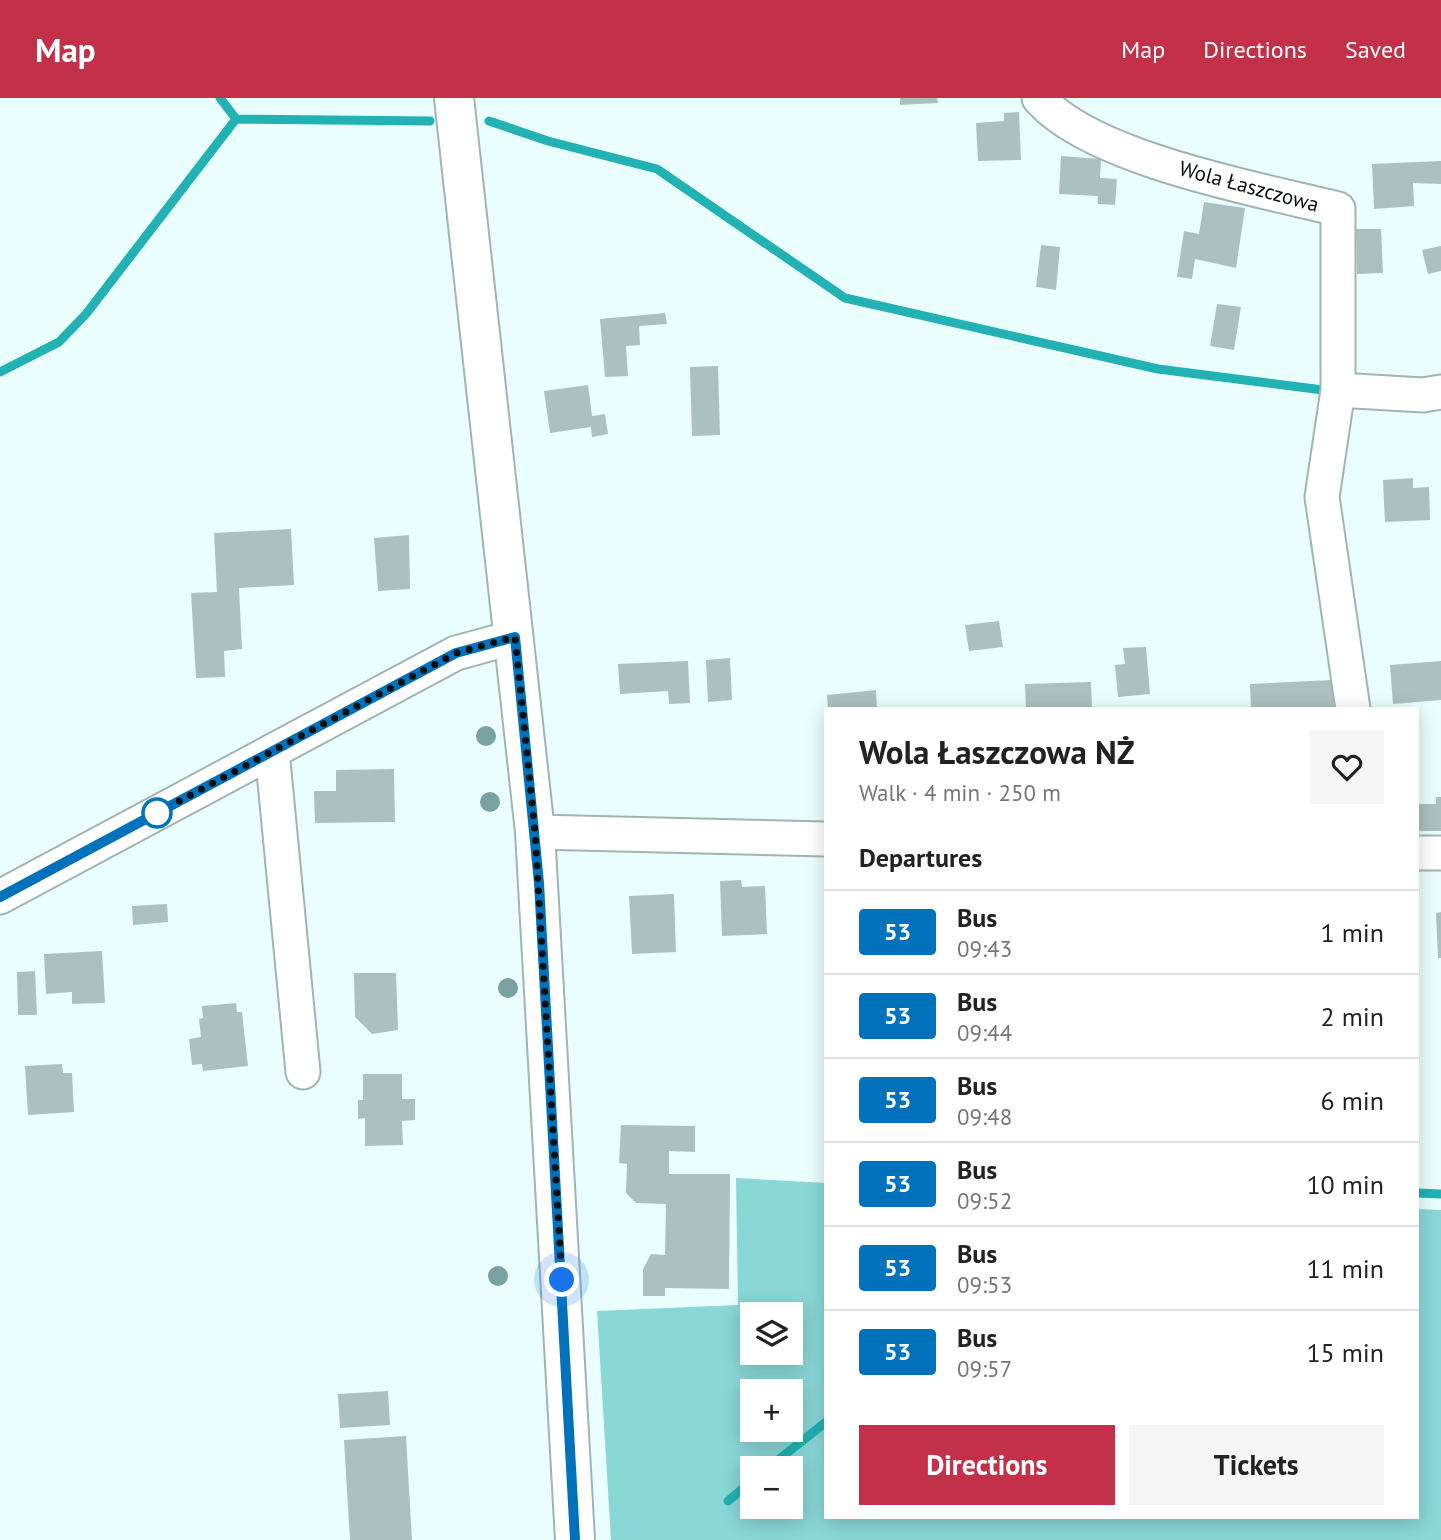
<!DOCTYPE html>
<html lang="en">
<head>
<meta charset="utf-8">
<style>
	body { margin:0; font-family:"PT Sans",sans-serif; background:#f6f6f6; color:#222; height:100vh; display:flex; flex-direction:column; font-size:26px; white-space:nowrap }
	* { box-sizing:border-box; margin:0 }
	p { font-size:23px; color:#767676 }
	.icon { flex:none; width:38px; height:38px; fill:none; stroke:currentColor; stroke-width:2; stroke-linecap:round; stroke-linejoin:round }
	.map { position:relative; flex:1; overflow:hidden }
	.drawer { position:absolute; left:824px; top:609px; width:595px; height:812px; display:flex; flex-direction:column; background:#fff; border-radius:0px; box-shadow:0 4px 18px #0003 }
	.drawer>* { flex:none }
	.badge { padding:0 14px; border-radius:5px; font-size:24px; line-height:46px }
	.tools { position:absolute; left:740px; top:1204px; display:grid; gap:14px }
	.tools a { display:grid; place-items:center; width:63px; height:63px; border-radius:0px; background:#fff; box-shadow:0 4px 18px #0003; font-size:35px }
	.you { position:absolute; width:35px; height:35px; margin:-18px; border:5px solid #fff; border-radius:50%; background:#1a73e8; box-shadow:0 0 0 10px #1a73e833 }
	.map>.badge { position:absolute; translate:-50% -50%; box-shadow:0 0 0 4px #fff }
	h2 { padding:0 35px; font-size:26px; line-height:63px }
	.round { display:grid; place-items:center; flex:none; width:74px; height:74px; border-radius:0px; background:#f6f6f6 }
	.overview { display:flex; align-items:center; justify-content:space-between; height:119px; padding:0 35px }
	h1 { font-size:33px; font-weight:600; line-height:52px }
	.primary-button { display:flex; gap:14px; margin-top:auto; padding:14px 35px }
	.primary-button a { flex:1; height:80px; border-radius:0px; background:#c23149; color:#fff; font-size:28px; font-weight:600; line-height:80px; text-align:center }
	.primary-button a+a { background:#f6f6f6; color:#222 }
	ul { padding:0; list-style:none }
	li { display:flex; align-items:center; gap:21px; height:84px; padding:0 35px; border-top:2px solid #e0e0e0 }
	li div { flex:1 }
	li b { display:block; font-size:26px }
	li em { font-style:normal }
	li .badge { min-width:77px; font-weight:700; text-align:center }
	header { display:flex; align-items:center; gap:42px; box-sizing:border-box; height:98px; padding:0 35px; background:#c23149; color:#fff }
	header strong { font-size:33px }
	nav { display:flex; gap:38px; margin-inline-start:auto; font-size:24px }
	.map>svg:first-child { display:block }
	.green { fill:#8ad7d8; fill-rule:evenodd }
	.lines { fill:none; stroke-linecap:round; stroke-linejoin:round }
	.stream { stroke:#22b2b4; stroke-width:9 }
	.building { fill:#acc0c0 }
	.minor-casing { stroke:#a0b4b4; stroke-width:37 }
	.secondary-casing { stroke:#a0b4b4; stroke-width:42 }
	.minor { stroke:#fff; stroke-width:33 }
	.secondary { stroke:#fff; stroke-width:38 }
	.tree { fill:#7aa2a2 }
	.line-casing { stroke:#fff; stroke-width:16 }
	.line { stroke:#0072bc; stroke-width:10 }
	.walk { stroke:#080f0f; stroke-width:7; stroke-dasharray:0 12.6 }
	.stop-dot { fill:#fff; stroke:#0072bc; stroke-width:3.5 }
	.labels { text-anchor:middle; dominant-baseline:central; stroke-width:6; stroke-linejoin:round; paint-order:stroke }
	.street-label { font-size:21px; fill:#080f0f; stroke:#fff }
</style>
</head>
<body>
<header>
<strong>Map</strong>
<nav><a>Map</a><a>Directions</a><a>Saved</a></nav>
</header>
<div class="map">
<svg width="1441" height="1442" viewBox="0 0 1441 1442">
	<rect width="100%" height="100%" fill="#e9fefd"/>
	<path class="green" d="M736 1080 826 1085V1419H1418V1111L1441 1112V1442H611L597 1213 738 1207ZM752 1216H791V1255H752ZM752 1293H791V1332H752ZM752 1370H791V1409H752Z"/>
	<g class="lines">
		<path class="stream" d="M220 0 236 21 430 23
			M489 23 548 43 657 71 845 200 1158 271 1323 292
			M0 274 59 244 86 216 236 21
			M1418 1095 1441 1096
			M768 1370 826 1324
			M728 1403 752 1383"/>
	</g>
	<path class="building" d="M900 0H937L938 5 900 7Z
		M1019 14 1021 62 978 63 976 25 1004 23V15Z
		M1061 58 1101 61 1100 80 1117 81 1115 107 1098 106V98L1059 96Z
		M1441 63V86L1413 85 1414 108 1374 111 1372 66Z
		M1204 104 1245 110 1236 170 1195 161 1192 181 1177 179 1184 133 1199 136Z
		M1356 131H1381L1383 175 1357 176Z
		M1041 147 1060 149 1056 192 1036 189Z
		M1441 148V173L1428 176 1422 152Z
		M1217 206 1241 209 1234 252 1210 248Z
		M665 215 667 226 639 228 640 247 626 248 628 278 605 279 600 221Z
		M718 268 720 337 692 338 690 269Z
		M588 287 592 318 605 316 608 336 592 339 591 329 550 335 544 293Z
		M1413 380V390L1429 389 1430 422 1385 424 1383 382Z
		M291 431 294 487 239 490 242 551 224 553 225 579 196 580 191 495 217 494 214 435Z
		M409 437 410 491 378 493 374 440Z
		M999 523 1003 549 969 553 965 527Z
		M1146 549 1150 596 1118 599 1115 567 1125 566 1123 550Z
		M730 560 732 602 708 604 706 562Z
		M688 563 690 605 669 606 668 593 620 596 618 566Z
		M1441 563V602L1393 606 1390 567Z
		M1332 582 1334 611H1251L1250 586Z
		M1091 584 1092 610 1026 611 1025 586Z
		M876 592 877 611H828L827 597Z
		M394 671 395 724 315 725 314 693H336V672Z
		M1436 699H1441V733H1418V706H1436Z
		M741 782 742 789 765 788 767 836 722 838 720 783Z
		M674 796 676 854 632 856 629 798Z
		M167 806 168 824 133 827 132 808Z
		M1441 814V860H1438L1436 815Z
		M102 853 105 905 72 906V894L46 896 44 856Z
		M35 873 37 917H18L17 874Z
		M354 875H396L398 932 372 936 355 919Z
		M236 905 237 914H242L248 968 203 973 202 966 192 967 189 941 201 939 199 921 203 920 202 908Z
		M62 966 63 975H72L74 1014 28 1017 25 968Z
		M363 976H402V1001H415V1022L402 1023 403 1047 365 1048V1020L358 1021V1002H363Z
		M621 1027 695 1028V1054L669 1053V1076H730L729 1191 665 1190V1198H643V1171L651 1156 665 1157 666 1106 636 1105 626 1095 627 1066 619 1065Z
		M388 1293 390 1327 340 1330 338 1296Z
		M406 1338 412 1442H350L344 1342Z"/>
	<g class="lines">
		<g class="minor-casing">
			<path id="minor" d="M1039 0C1089 60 1260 92 1338 111V292
				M1353 611 1322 399 1338 292 1423 297 1441 294
				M272 653 303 974
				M535 734 826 741
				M1418 755H1441
				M0 799 456 555 515 539"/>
		</g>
		<g class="secondary-casing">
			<path id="secondary" d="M454 0 535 734 575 1442"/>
		</g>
		<use href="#minor" class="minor"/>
		<use href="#secondary" class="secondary"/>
	</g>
	<g class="tree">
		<circle cx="486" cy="638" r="10"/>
		<circle cx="490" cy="704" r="10"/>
		<circle cx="508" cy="890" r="10"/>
		<circle cx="498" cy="1178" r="10"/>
	</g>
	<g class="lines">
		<g class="line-casing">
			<path id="line" d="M0 799 456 555 515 539 539 785 575 1442"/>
		</g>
		<use href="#line" class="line"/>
		<path class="walk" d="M157 715 456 555 515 539 535 734 562 1182"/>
	</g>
	<circle class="stop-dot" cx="157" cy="715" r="14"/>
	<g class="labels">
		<g class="street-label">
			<text transform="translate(1249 88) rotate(15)">Wola Łaszczowa</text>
		</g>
	</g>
</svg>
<div class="tools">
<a><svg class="icon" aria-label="layers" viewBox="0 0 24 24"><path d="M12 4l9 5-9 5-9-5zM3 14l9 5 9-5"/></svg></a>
<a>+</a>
<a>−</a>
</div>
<div class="you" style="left:562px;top:1182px"></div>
<section class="drawer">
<div class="overview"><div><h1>Wola Łaszczowa NŻ</h1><p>Walk · 4 min · 250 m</p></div><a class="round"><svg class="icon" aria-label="heart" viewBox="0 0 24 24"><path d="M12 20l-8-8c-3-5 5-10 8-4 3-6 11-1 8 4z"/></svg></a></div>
<h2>Departures</h2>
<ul>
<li><span class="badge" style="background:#0072bc;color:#fff">53</span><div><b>Bus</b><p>09:43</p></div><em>1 min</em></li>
<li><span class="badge" style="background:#0072bc;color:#fff">53</span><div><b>Bus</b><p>09:44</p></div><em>2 min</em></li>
<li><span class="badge" style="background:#0072bc;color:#fff">53</span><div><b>Bus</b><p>09:48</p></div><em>6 min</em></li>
<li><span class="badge" style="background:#0072bc;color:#fff">53</span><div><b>Bus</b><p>09:52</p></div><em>10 min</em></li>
<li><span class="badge" style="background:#0072bc;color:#fff">53</span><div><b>Bus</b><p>09:53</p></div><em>11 min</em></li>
<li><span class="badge" style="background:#0072bc;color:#fff">53</span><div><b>Bus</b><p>09:57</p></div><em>15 min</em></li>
</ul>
<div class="primary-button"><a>Directions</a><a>Tickets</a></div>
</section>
</div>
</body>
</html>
